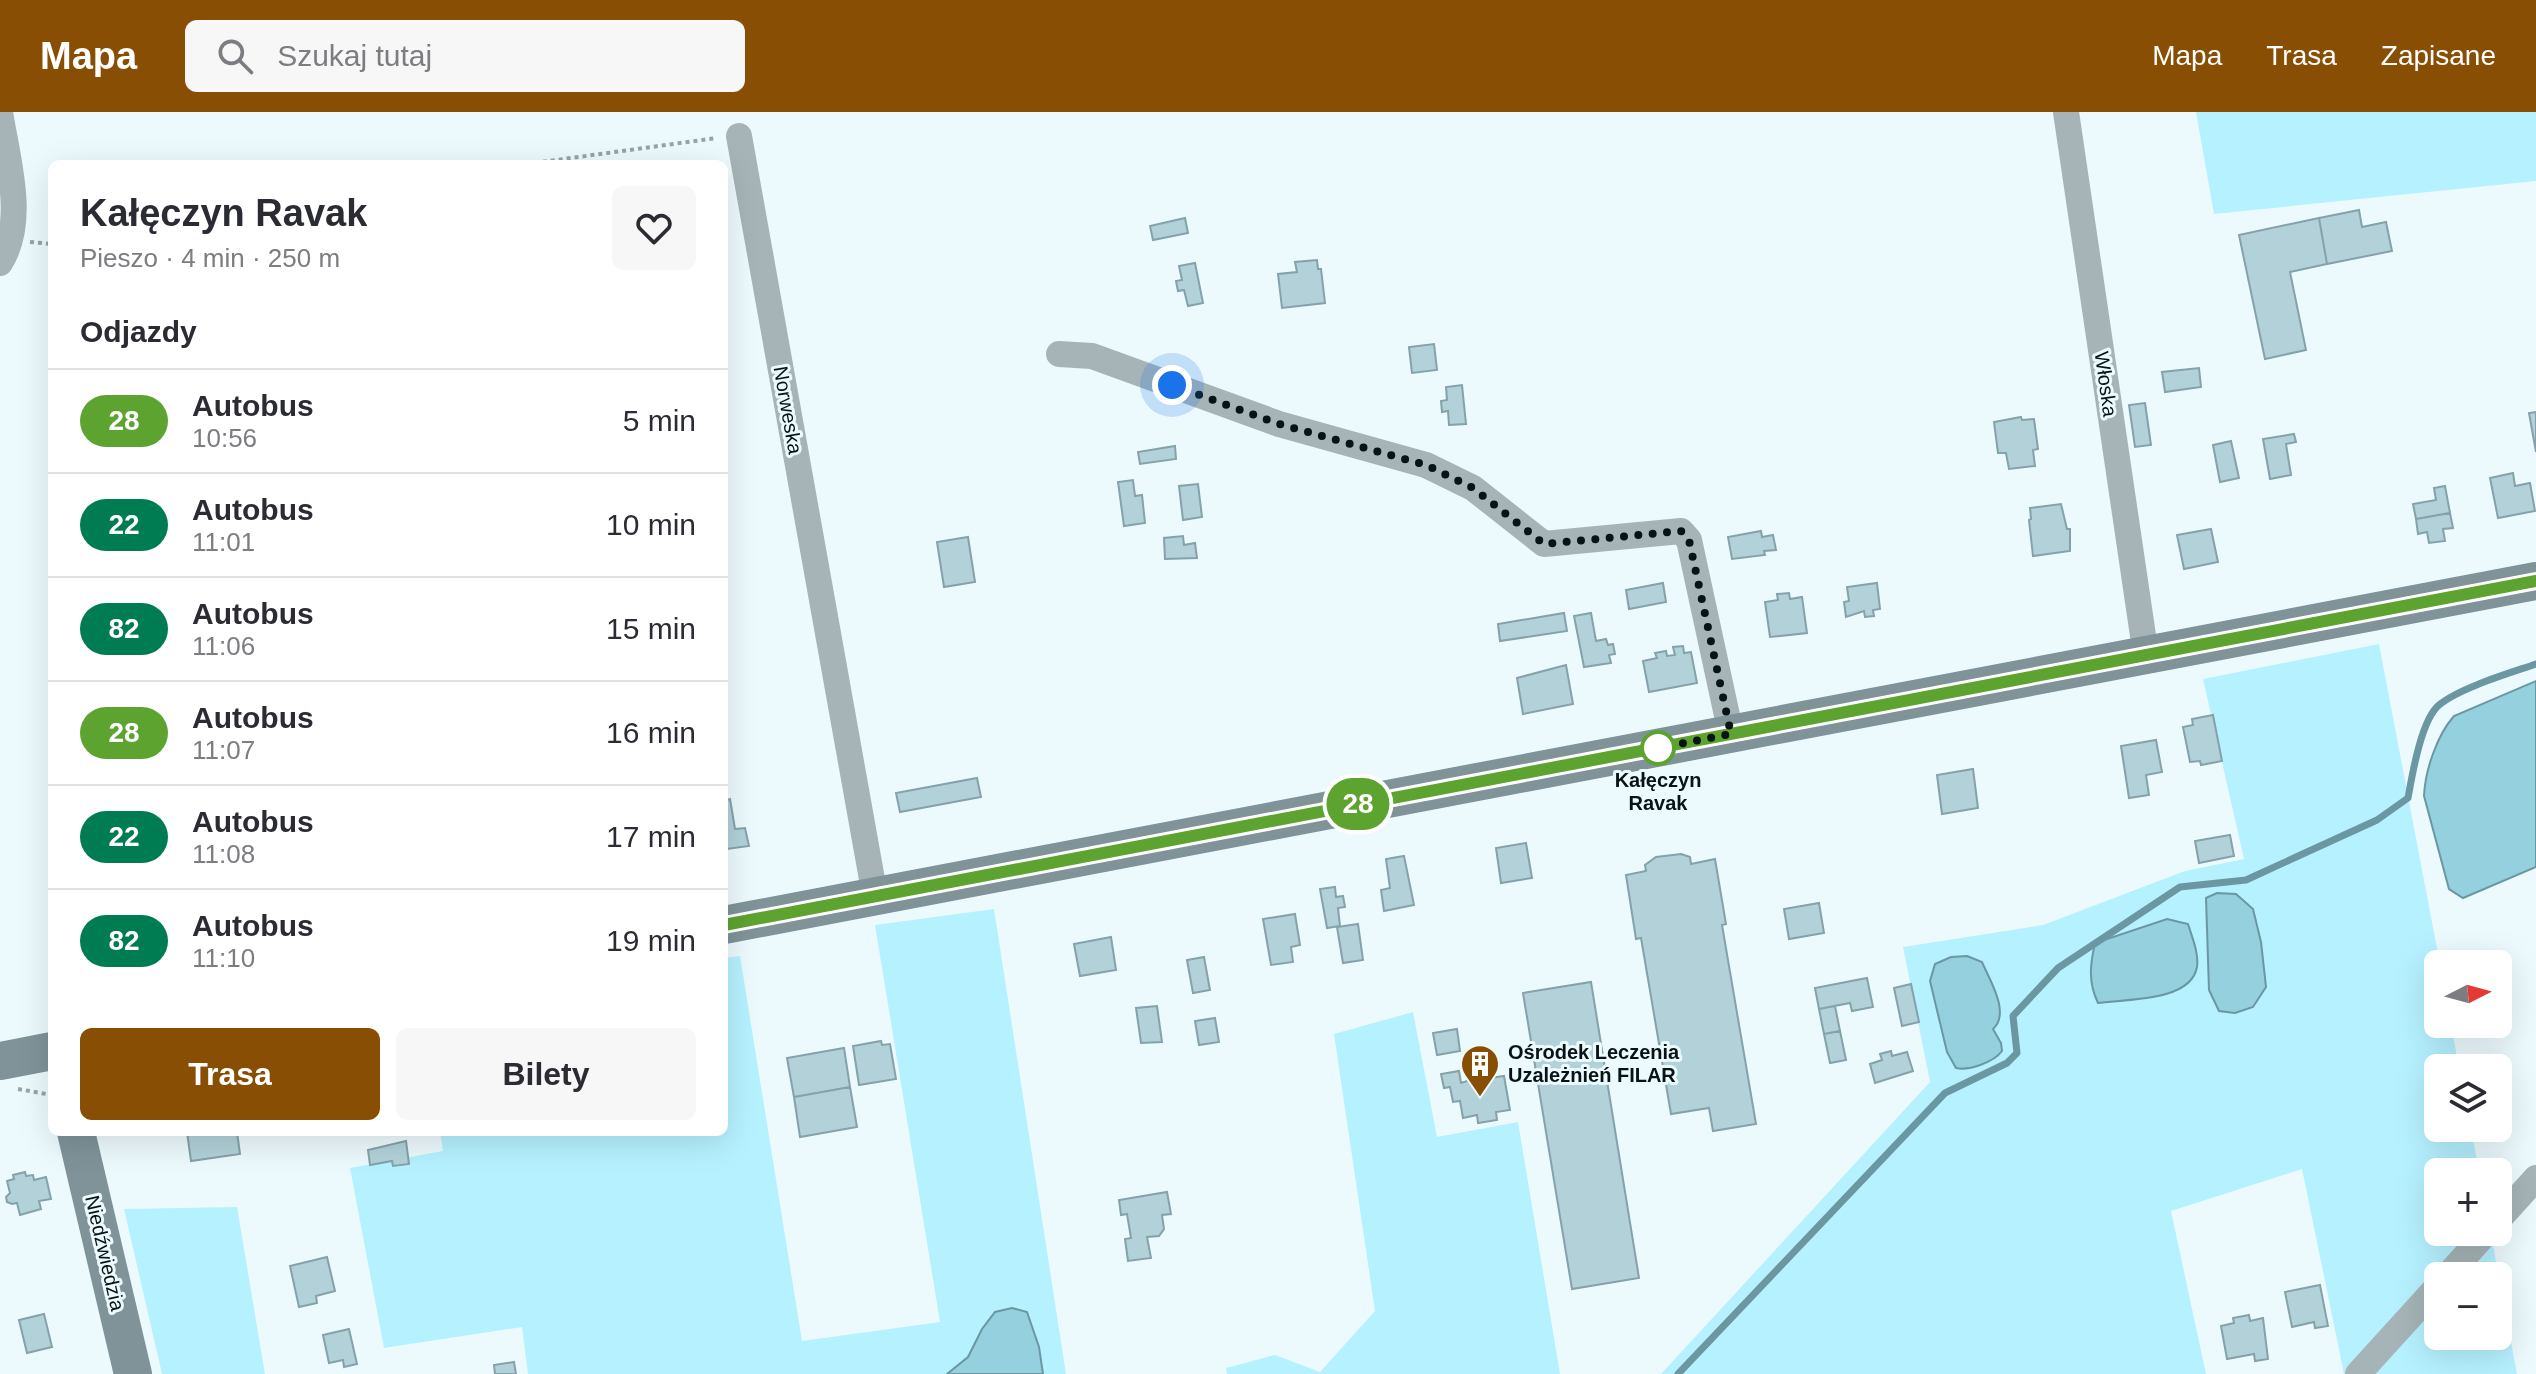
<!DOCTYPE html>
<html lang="pl">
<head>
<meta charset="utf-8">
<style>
	body { margin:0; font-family:Helvetica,sans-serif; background:#f7f7f7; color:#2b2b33; height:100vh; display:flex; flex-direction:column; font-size:30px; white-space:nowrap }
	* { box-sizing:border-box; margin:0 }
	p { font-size:26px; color:#7c7c81 }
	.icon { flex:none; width:44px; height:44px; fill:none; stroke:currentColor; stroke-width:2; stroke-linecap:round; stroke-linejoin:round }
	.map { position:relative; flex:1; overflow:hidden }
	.details { position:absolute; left:48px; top:48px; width:680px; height:976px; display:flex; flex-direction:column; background:#fff; border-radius:12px; box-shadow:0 8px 32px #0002 }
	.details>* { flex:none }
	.badge { padding:0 16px; border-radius:26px; font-size:28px; line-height:52px }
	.needle { width:52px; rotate:84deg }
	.fabs { position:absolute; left:2424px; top:838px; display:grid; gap:16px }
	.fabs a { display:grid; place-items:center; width:88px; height:88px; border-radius:12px; background:#fff; box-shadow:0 8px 32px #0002; font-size:40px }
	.you { position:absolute; width:40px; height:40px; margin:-20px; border:6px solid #fff; border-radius:50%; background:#1a73e8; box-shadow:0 0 0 12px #1a73e833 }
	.map>.badge { position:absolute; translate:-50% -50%; box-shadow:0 0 0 4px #fff }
	h2 { padding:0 32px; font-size:30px; line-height:72px }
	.round { display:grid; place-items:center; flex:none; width:84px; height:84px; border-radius:12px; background:#f7f7f7 }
	.headline { display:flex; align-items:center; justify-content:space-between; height:136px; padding:0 32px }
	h1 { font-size:38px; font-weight:700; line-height:60px }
	.primary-button { display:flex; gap:16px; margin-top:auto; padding:16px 32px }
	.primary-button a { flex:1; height:92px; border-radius:12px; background:#884f04; color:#fff; font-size:32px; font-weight:700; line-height:92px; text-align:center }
	.primary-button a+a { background:#f7f7f7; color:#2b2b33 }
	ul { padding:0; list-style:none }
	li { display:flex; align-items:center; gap:24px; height:104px; padding:0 32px; border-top:2px solid #e1e1e2 }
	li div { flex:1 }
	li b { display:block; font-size:30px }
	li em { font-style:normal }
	li .badge { min-width:88px; font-weight:700; text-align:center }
	header { display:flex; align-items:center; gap:48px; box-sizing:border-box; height:112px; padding:0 40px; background:#884f04; color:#fff }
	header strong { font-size:38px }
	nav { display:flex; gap:44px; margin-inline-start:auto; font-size:28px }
	.search { width:560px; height:72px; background:#f7f7f7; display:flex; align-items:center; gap:20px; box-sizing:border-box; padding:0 28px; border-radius:12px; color:#7c7c81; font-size:30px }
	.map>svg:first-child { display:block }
	.green { fill:#b6f1ff }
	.water { fill:#95d0de; stroke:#6b97a2; stroke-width:2 }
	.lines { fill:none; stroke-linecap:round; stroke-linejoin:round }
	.stream { stroke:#6b97a2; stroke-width:7 }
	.building { fill:#b2d1d9; stroke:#84a2a9; stroke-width:2 }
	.path { stroke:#97a3a6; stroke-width:4; stroke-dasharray:4 4; stroke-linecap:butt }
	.street { stroke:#a6b4b7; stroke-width:26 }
	.secondary { stroke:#7f9398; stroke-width:38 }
	.line-casing { stroke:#fff; stroke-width:18 }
	.line { stroke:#5da32f; stroke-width:12 }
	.walk { stroke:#081316; stroke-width:8; stroke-dasharray:0 14.4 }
	.stop-dot { fill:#fff; stroke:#5da32f; stroke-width:4 }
	.labels { text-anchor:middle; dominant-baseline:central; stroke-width:6; stroke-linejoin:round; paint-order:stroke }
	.street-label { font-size:20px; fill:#081316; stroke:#edfafd }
	.stop-label { font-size:20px; font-weight:bold; fill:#081316; stroke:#edfafd }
	.poi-label { font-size:20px; font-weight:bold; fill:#081316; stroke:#edfafd; text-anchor:start }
</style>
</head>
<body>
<header>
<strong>Mapa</strong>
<div class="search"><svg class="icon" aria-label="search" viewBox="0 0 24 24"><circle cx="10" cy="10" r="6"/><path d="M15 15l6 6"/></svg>Szukaj tutaj</div>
<nav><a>Mapa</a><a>Trasa</a><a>Zapisane</a></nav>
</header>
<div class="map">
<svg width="2536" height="1262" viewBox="0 0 2536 1262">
	<rect width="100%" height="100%" fill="#edfafd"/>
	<path class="green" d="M2196 0H2536V69L2214 102Z
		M2379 532 2440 852 2438 912H2451L2459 956H2438V1016H2471L2479 1060H2438V1120H2475L2346 1262H2344L2302 1057 2171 1099 2206 1262H1661L1930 970 1903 835 2043 813 2185 759 2244 747 2203 567Z
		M994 797 1066 1262H528L522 1215 384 1236 350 1056 443 1039 440 1020H724V846L740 844 802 1229 940 1210 875 813Z
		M1413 900 1437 1025 1518 1010 1560 1262H1227L1226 1256 1275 1243 1320 1260 1375 1199 1334 922Z
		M237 1095 265 1262H162L124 1097Z
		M2493 1133 2517 1262H2366L2438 1188V1224H2498V1164H2462Z"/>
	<path class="water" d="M2536 569V755L2463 786 2449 777 2424 684C2425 659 2437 623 2454 604Z
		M2217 781 2236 782 2253 797 2261 830 2266 875 2253 895 2235 901 2219 899 2209 878 2206 786Z
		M2167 807 2188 812C2192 825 2199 841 2197 855 2191 890 2125 887 2098 891 2088 870 2090 853 2095 831Z
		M1967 844 1982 850C1989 867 2011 901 1993 917L2001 931 2002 939C1994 950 1969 959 1956 956L1947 940 1930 869 1935 852 1951 845Z
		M1012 1196 1027 1200 1039 1235 1043 1262H947L968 1245 982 1217 995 1200Z"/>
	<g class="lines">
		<path class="stream" d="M1678 1262 1945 981 2007 951 2017 941 2013 904 2058 856 2180 775 2246 768 2377 708 2408 686C2412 664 2421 608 2439 593 2459 576 2510 561 2536 552"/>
	</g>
	<path class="building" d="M2359 98 2362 115 2386 110 2392 139 2327 152 2319 106Z
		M1185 106 1188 121 1153 128 1150 114Z
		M2319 106 2327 152 2290 160 2306 238 2265 247 2239 123Z
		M1317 148 1318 157H1321L1325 191 1282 196 1278 162 1297 160 1295 150Z
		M1195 151 1203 191 1188 194 1184 178 1178 179 1176 169 1182 168 1179 154Z
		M1434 232 1437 258 1412 261 1409 235Z
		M2199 256 2201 275 2165 280 2162 260Z
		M1462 273 1466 312 1449 313 1448 299 1442 300 1441 289 1447 288 1446 275Z
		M2145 291 2151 333 2135 335 2129 293Z
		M2536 300V340L2529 301Z
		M2021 305 2022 308 2034 307 2038 337 2033 338 2035 354 2009 357 2006 341H1998L1994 310Z
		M2294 322 2296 330 2286 332 2291 363 2270 367 2263 327Z
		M2231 329 2239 366 2220 370 2213 333Z
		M1175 334 1176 347 1140 352 1138 340Z
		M2513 361 2515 374 2530 371 2535 399 2498 406 2490 366Z
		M1133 368 1135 384 1142 383 1145 411 1124 414 1118 370Z
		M1198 372 1202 405 1183 408 1179 374Z
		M2445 374 2450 401 2416 407 2413 392 2436 388 2434 376Z
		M2061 392 2067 417H2070V439L2033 444 2029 408 2031 407 2030 396Z
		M2450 401 2453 416 2443 417 2445 429 2429 431 2427 420 2418 422 2416 407Z
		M2211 417 2218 450 2184 457 2177 423Z
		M1761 419 1762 425 1773 423 1776 438 1764 439 1765 443 1732 447 1728 425Z
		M1183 424 1184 433 1195 431 1197 446 1165 447 1164 426Z
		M968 425 975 470 944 475 937 430Z
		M1663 471 1666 490 1629 497 1626 478Z
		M1877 471 1880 497 1873 498 1874 504 1865 505 1864 499 1846 505 1844 490 1849 489 1847 475Z
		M1789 481 1790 487 1802 485 1807 521 1770 525 1765 490 1778 488 1777 482Z
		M1564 501 1567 519 1500 529 1498 512Z
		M1591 501 1596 529 1606 527 1608 533 1613 532 1615 542 1609 543 1611 551 1584 555 1574 504Z
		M1683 534 1684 541 1691 540 1697 571 1649 580 1643 549 1657 546 1655 541 1666 539 1667 544 1675 543 1673 535Z
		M1566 553 1573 592 1523 602 1517 566Z
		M2213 603 2222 649 2201 653 2200 649 2190 650 2183 615 2193 613 2192 607Z
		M2156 628 2162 660 2146 663 2149 683 2129 686 2121 634Z
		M1973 657 1978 696 1942 702 1937 663Z
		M977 666 981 685 900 700 896 681Z
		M730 687 735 717 745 716 749 734 727 737 724 732V689Z
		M2230 723 2234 744 2199 751 2195 729Z
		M1526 731 1532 766 1501 771 1496 736Z
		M1681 742 1690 745 1691 752 1715 747 1726 812 1722 813 1756 1012 1713 1019 1709 996 1671 1002 1641 826 1636 827 1626 763 1646 759 1645 753 1656 745Z
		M1404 744 1414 793 1384 799 1381 778 1390 776 1386 747Z
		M1335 775 1336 785 1343 784 1345 795 1338 796 1340 814 1327 816 1320 777Z
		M1819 791 1824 821 1789 827 1784 797Z
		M1295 802 1300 833 1291 835 1293 850 1271 853 1263 807Z
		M1358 812 1363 848 1343 851 1337 815Z
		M1111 825 1116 858 1080 864 1074 832Z
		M1204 845 1210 878 1193 881 1187 848Z
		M1867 866 1873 895 1852 899 1850 891 1819 897 1815 876Z
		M1591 870 1639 1166 1572 1177 1523 881Z
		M1911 872 1919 910 1902 914 1894 876Z
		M1157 894 1162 930 1141 931 1136 896Z
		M1835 894 1840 919 1824 922 1819 897Z
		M1215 906 1219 930 1199 933 1195 909Z
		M1457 917 1460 939 1437 943 1433 921Z
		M1840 919 1846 948 1830 951 1824 922Z
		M881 929 882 933 890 932 896 967 859 973 853 934Z
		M844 936 850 975 794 985 787 946Z
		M1891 939 1892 944 1907 940 1913 959 1875 971 1870 952 1882 948 1880 942Z
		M1459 959 1461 971 1483 964 1489 963 1490 966 1504 964 1510 998 1496 1000 1497 1008 1478 1011 1477 1003 1463 1006 1460 989 1453 990 1450 975 1444 976 1441 962Z
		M850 975 857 1015 800 1025 794 985Z
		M187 1020H237L240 1042 191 1049Z
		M406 1029 409 1052 393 1054 392 1049 370 1053 368 1038Z
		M25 1060 26 1064 33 1063 34 1068 46 1065 51 1087 39 1089 41 1097 20 1103 17 1091 12 1092 7 1090 6 1085 10 1081 7 1069 14 1067 13 1063Z
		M1167 1080 1171 1102 1162 1103 1164 1117 1159 1124 1147 1125 1151 1146 1128 1149 1125 1127 1131 1126 1127 1102 1121 1103 1119 1088Z
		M327 1145 335 1179 316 1184 317 1191 299 1195 290 1154Z
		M2320 1173 2328 1214 2315 1216 2314 1210 2292 1215 2285 1180Z
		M44 1202 52 1235 27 1241 19 1208Z
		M2249 1203 2250 1209 2263 1206 2268 1247 2255 1249 2254 1242 2227 1247 2221 1214 2234 1211 2233 1206Z
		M349 1217 357 1252 344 1255 343 1248 329 1251 323 1223Z
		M514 1250 516 1262H495L494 1253Z"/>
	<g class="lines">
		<path class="path" d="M527 52 717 26
			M30 130 52 132
			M18 977 52 983"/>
		<path class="street" d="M0 0C7 46 27 109 0 151
			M2066 0 2146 544
			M739 24 875 784
			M1059 242 1092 244 1279 312 1426 353 1473 376 1544 432 1681 419 1689 428 1731 622
			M2498 1108 2536 1066
			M2447 1164 2487 1120
			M2358 1262 2438 1174"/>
		<path class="secondary" d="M724 813 2536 469
			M0 949 52 939
			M76 1020 133 1262"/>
	</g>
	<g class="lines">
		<g class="line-casing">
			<path id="line" d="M724 813 2536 469"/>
		</g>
		<use href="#line" class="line"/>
		<path class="walk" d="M1172 273 1279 312 1426 353 1473 376 1544 432 1681 419 1689 428 1731 622 1658 636"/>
	</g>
	<defs>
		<g id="building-pin" transform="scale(2)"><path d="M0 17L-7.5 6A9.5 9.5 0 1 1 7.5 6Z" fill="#884f04" stroke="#edfafd"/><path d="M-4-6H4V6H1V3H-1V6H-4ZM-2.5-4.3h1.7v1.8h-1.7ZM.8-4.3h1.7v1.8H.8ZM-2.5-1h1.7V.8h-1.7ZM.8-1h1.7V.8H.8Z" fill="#fff"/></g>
	</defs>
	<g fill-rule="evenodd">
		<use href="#building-pin" x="1480" y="952"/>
	</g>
	<circle class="stop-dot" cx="1658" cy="636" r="16"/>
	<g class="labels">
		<g class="street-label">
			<text transform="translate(2106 272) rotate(82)">Włoska</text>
			<text transform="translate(788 298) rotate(80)">Norweska</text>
			<text transform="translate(105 1141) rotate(77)">Niedźwiedzia</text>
		</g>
		<g class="stop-label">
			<text x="1658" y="668">Kałęczyn<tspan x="1658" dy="23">Ravak</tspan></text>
		</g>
		<g class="poi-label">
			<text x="1508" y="940">Ośrodek Leczenia<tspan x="1508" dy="23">Uzależnień FILAR</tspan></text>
		</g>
	</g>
</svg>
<div class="fabs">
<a><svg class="needle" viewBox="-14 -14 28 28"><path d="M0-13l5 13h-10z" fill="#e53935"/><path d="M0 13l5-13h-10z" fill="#7c7c81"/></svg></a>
<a><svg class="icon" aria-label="layers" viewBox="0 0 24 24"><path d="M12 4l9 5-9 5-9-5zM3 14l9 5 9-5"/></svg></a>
<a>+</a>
<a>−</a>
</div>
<div class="you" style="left:1172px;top:273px"></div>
<b class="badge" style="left:1358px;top:692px;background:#5da32f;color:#fff">28</b>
<section class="details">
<div class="headline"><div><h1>Kałęczyn Ravak</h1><p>Pieszo · 4 min · 250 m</p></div><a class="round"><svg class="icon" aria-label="heart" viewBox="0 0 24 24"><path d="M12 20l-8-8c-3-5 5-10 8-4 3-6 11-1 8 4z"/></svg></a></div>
<h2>Odjazdy</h2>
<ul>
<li><span class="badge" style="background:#5da32f;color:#fff">28</span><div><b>Autobus</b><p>10:56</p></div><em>5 min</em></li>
<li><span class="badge" style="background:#007c52;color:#fff">22</span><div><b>Autobus</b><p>11:01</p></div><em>10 min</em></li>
<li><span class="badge" style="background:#007c52;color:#fff">82</span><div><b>Autobus</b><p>11:06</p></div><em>15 min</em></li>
<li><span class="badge" style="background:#5da32f;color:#fff">28</span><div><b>Autobus</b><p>11:07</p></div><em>16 min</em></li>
<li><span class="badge" style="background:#007c52;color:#fff">22</span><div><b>Autobus</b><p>11:08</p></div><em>17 min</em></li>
<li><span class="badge" style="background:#007c52;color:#fff">82</span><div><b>Autobus</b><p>11:10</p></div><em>19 min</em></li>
</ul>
<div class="primary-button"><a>Trasa</a><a>Bilety</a></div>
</section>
</div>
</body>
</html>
